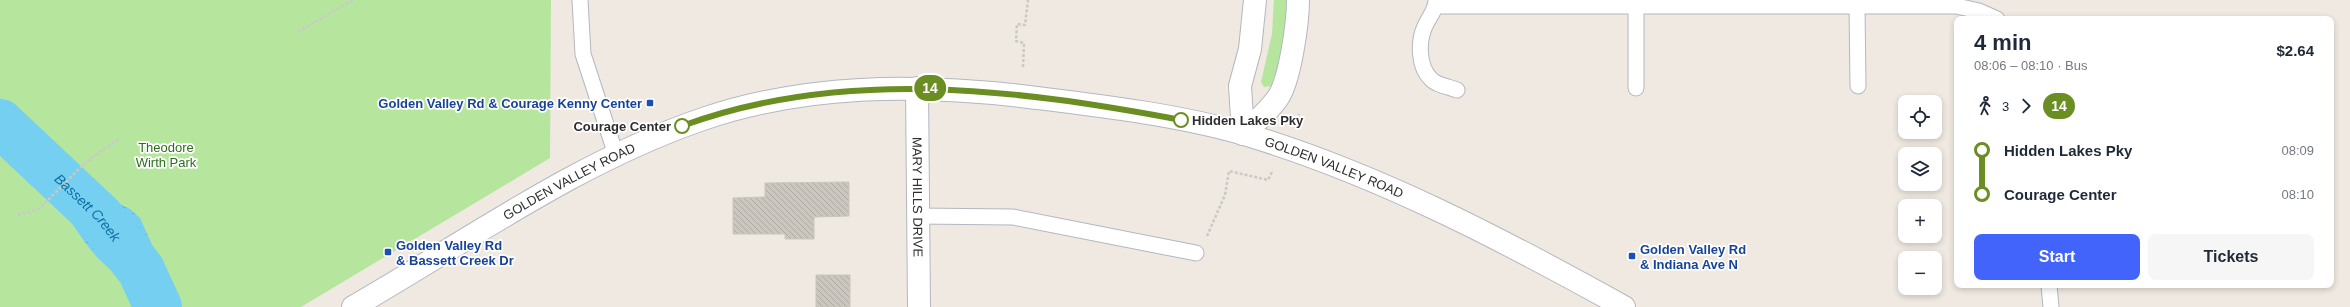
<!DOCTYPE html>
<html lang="en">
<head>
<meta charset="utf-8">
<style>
	body { margin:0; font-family:Arial,sans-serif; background:#f6f6f7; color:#1f2937; height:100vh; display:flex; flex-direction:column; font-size:15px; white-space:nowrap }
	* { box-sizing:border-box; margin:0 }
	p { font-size:13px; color:#747a83 }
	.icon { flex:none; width:22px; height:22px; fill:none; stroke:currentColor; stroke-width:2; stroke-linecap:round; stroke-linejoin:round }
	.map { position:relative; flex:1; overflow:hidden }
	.panel { position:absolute; left:1954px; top:16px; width:380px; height:272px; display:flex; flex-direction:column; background:#fff; border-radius:8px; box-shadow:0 2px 6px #0003 }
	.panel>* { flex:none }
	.badge { padding:0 8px; border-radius:13px; font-size:14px; line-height:26px }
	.fabs { position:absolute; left:1898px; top:95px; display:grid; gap:8px }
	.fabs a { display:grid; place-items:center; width:44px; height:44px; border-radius:8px; background:#fff; box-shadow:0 2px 6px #0003; font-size:20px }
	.map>.badge { position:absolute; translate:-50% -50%; box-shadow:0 0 0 2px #fff }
	.legs { display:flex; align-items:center; gap:6px; height:44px; padding:0 20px; font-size:13px }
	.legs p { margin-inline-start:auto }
	.headline { display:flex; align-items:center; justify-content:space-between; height:68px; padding:0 20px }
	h1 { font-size:22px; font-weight:800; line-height:30px }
	.cta { display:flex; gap:8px; margin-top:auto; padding:8px 20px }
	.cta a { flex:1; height:46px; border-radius:8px; background:#4264fb; color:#fff; font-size:16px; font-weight:800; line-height:46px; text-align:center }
	.cta a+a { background:#f6f6f7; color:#1f2937 }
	ul { padding:0 20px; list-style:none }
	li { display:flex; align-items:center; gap:14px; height:44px; font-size:15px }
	li i { display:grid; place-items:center; width:6px; height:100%; margin:0 5px; background:currentColor }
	li i::after { content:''; width:10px; height:10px; margin:-5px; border:3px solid; border-radius:50%; background:#fff }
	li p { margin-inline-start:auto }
	li:first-child i { background:linear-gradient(#0000 50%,currentColor 0) }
	li:last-child i { background:linear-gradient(currentColor 50%,#0000 0) }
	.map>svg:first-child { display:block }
	.green { fill:#b6e59e }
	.water { fill:url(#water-ripples) }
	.pier { fill:#efe9e1 }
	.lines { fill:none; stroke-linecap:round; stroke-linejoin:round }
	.river { stroke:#75cff0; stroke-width:48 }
	.building { fill:url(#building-back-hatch); stroke:#cbc5ba }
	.lane-casing { stroke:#b4b7c1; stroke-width:17 }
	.street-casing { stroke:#b4b7c1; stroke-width:24 }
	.secondary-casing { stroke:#b4b7c1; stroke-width:24 }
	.path { stroke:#c9c9c9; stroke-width:2.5; stroke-dasharray:3 2; stroke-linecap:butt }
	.lane { stroke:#fff; stroke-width:15 }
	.street { stroke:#fff; stroke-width:22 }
	.secondary { stroke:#fff; stroke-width:22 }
	.line-1-casing { stroke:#fff; stroke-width:9 }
	.line-1 { stroke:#6b8e23; stroke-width:6 }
	.transit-dot { fill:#1a4fb4; stroke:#fff; stroke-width:1.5 }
	.stop-1-dot { fill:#fff; stroke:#6b8e23; stroke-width:2 }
	.labels { text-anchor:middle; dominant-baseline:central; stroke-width:3.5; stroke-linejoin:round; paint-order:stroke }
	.transit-label { font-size:13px; font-weight:bold; fill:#164399; stroke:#fff; text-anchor:start }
	.stop-label { font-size:13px; font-weight:bold; fill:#2e2e2e; stroke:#fff; text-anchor:start }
	.park-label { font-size:13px; fill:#2c6e1b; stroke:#fff }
	.street-label { font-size:13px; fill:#2e2e2e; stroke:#fff }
	.water-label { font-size:14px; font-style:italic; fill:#0d6fa3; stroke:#fff }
</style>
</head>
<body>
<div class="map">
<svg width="2350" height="307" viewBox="0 0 2350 307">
	<defs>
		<pattern id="water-ripples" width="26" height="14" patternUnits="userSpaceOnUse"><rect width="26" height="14" fill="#75cff0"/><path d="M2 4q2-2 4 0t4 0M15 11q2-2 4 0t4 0" fill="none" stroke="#66b2ce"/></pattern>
		<pattern id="building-back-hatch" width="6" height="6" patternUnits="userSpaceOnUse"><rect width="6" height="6" fill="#cbc7bf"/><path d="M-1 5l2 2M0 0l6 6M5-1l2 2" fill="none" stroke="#afaba4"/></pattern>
	</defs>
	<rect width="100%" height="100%" fill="#efe9e1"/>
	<path class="green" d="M0 0H551L550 158 301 307H0Z
		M1274 0H1290L1285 48 1271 86 1264 87 1261 82 1272 34Z"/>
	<path class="water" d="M0 98 11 105 26 121 37 145 67 174 54 186 29 161 0 148Z
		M79 180 89 187 110 195 114 201 130 209 140 218 153 247 173 307H140L127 279C94 265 77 229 57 200Z"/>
	<path class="pier" d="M77 179H80L56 202V199Z"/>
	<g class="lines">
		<path class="river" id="s1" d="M0 123 100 217 141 270 158 307"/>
	</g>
	<path class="building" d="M849 182V216L814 217V239H785V234H733V198L765 197V183Z
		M816 275H850V307H816Z"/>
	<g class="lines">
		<g class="lane-casing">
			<path id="lane" d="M580 0 583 54 616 155
				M1436 0C1436 10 1429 17 1425 26 1418 41 1418 67 1431 79 1436 85 1450 87 1457 90
				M1516 0V6H1956L1979 11 1997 19
				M1436 6H1516
				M1857 6 1858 86
				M1636 7V88
				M918 216 1013 217 1196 253
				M2049 285 2051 307"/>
		</g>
		<g class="street-casing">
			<g id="street">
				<path id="s2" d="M917 88 919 307"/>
				<path d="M1243 134C1254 123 1268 112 1277 99 1290 82 1298 22 1298 0"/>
				<path d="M1243 134 1240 86 1250 49 1255 0"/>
			</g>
		</g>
		<g class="secondary-casing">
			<g id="secondary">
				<path id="s3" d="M353 307C468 241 577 162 703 119 806 84 914 84 1021 96 1093 105 1175 114 1244 134 1378 174 1503 240 1624 307"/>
			</g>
		</g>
		<path class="path" d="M298 32 353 0
			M1023 67 1024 43 1016 41 1017 24 1025 25 1028 0
			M1294 124 1299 114
			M18 215 39 209 86 162 120 138
			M1207 236 1225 195 1229 171 1268 180 1273 170"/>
		<use href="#lane" class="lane"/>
		<use href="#street" class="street"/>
		<use href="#secondary" class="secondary"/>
	</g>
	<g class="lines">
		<g class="line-1-casing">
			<path id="line-1" d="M682 126C843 67 1016 89 1181 120"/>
		</g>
		<use href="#line-1" class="line-1"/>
	</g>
	<g class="transit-dot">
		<rect x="646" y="99" width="8" height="8" rx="2"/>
		<rect x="384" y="248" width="8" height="8" rx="2"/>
		<rect x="1628" y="252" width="8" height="8" rx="2"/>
	</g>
	<g class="stop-1-dot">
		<circle cx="1181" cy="120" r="7"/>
		<circle cx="682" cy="126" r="7"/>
	</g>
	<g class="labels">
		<g class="transit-label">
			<text x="642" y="103" text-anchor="end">Golden Valley Rd &amp; Courage Kenny Center</text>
			<text x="396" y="245">Golden Valley Rd<tspan x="396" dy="15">&amp; Bassett Creek Dr</tspan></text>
			<text x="1640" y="249">Golden Valley Rd<tspan x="1640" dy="15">&amp; Indiana Ave N</tspan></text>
		</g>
		<g class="stop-label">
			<text x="1192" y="120">Hidden Lakes Pky</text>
			<text x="671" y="126" text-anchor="end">Courage Center</text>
		</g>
		<g class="park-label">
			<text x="166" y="147">Theodore<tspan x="166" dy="15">Wirth Park</tspan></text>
		</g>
		<g class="street-label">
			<text stroke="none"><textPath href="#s3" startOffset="1042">GOLDEN VALLEY ROAD</textPath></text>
			<text stroke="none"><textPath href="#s3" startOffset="250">GOLDEN VALLEY ROAD</textPath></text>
			<text stroke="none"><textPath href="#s2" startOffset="109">MARY HILLS DRIVE</textPath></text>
		</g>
		<g class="water-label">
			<text stroke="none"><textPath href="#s1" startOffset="122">Bassett Creek</textPath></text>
		</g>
	</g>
</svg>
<div class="fabs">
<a><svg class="icon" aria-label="locate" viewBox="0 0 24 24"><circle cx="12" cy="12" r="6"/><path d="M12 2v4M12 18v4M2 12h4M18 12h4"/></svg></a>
<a><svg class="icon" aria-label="layers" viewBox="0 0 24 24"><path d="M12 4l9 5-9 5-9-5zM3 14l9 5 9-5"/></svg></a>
<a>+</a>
<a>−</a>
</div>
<b class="badge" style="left:930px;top:88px;background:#6b8e23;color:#fff">14</b>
<section class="panel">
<div class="headline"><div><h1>4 min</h1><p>08:06 – 08:10 · Bus</p></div><b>$2.64</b></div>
<div class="legs"><svg class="icon" aria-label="walk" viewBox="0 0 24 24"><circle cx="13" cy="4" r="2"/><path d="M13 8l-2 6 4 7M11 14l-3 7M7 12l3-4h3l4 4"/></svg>3<svg class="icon" aria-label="forward" viewBox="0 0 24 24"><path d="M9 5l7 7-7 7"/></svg><b class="badge" style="background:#6b8e23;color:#fff">14</b></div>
<ul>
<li><i style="color:#6b8e23"></i><b>Hidden Lakes Pky</b><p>08:09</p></li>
<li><i style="color:#6b8e23"></i><b>Courage Center</b><p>08:10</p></li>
</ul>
<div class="cta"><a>Start</a><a>Tickets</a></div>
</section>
</div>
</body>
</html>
